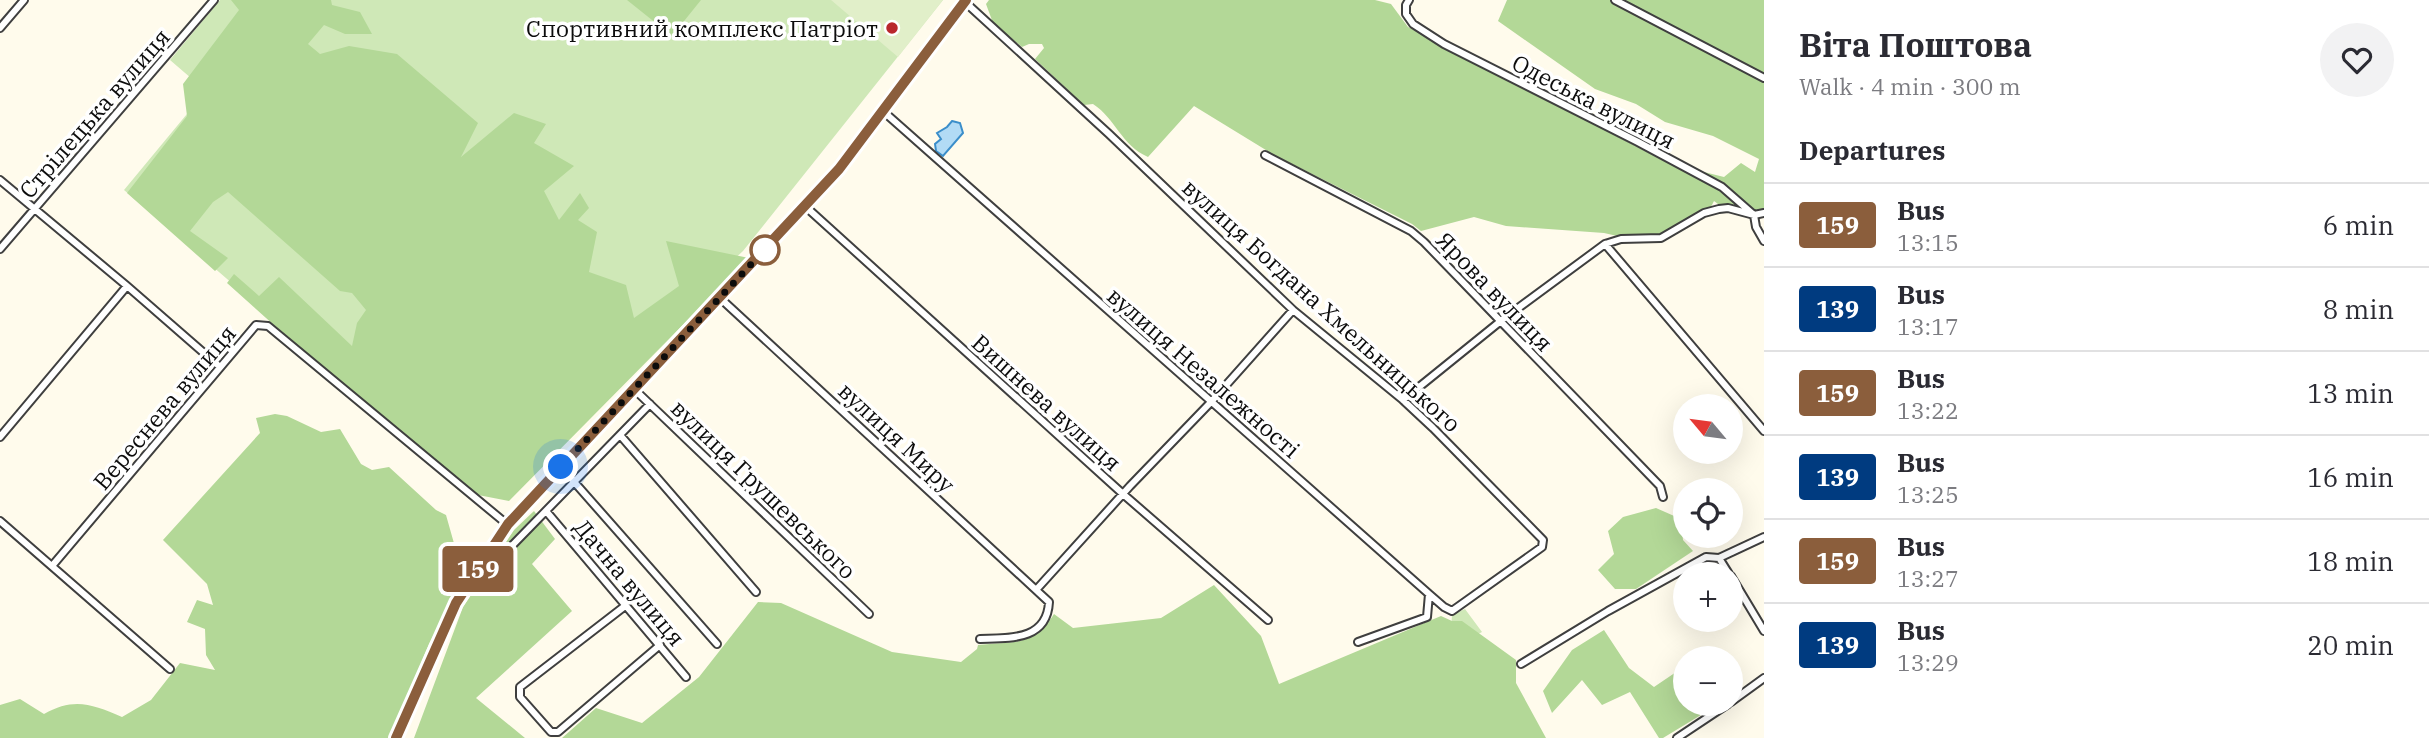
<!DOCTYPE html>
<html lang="en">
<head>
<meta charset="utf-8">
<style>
	body { margin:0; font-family:"IBM Plex Serif",serif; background:#f2f2f3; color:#2b2b33; height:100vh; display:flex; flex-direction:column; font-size:26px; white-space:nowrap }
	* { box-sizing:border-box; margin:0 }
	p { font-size:23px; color:#7c7c81 }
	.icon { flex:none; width:38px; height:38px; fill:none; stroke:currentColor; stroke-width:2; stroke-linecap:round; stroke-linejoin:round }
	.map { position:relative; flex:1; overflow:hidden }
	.details { display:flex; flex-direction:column; background:#fff; width:665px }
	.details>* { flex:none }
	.badge { padding:0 14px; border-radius:5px; font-size:24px; line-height:46px }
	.needle { width:46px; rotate:299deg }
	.fabs { position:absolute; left:1673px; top:394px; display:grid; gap:14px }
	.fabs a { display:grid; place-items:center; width:70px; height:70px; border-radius:50%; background:#fff; box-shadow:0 7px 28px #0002; font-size:35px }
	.you { position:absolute; width:35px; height:35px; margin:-18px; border:5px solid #fff; border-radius:50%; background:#1a73e8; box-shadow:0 0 0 10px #1a73e833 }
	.map>.badge { position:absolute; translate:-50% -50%; box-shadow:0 0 0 4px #fff }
	h2 { padding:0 35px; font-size:26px; line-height:63px }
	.round { display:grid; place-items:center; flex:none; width:74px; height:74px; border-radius:37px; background:#f2f2f3 }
	.head { display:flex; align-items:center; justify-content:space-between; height:119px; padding:0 35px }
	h1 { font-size:33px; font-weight:700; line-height:52px }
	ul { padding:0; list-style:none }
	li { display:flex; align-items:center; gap:21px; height:84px; padding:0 35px; border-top:2px solid #e1e1e2 }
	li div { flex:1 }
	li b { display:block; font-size:26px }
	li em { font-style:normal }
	li .badge { min-width:77px; font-weight:700; text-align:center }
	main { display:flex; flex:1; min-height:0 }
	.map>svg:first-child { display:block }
	.green { fill:#cfe8b7 }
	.forest { fill:#b3d897 }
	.pitch { fill:#e1efc9 }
	.water { fill:#b2dbf5; stroke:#3b8eca; stroke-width:2 }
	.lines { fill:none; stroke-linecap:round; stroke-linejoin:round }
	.minor-casing { stroke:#3f3f3f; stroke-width:10 }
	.tertiary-casing { stroke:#3f3f3f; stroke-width:11 }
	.minor { stroke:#fff; stroke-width:6 }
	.tertiary { stroke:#fff; stroke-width:8 }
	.line-casing { stroke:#fff; stroke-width:16 }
	.line { stroke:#8b5e3c; stroke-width:10 }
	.walk { stroke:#0c0c0c; stroke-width:7; stroke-dasharray:0 12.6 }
	.poi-dot { fill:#b9272c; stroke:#fff; stroke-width:2.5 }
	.stop-dot { fill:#fff; stroke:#8b5e3c; stroke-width:3.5 }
	.labels { text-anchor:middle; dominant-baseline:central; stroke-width:7; stroke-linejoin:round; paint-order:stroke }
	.poi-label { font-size:23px; fill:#0c0c0c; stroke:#fff; text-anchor:end }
	.street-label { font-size:23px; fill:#0c0c0c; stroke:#fff }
</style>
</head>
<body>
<main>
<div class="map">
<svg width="1764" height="738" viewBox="0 0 1764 738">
	<rect width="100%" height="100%" fill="#fffbec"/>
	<path class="green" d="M220 0H943L743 251 497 481 474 492 124 190 206 91 170 60Z
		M1465 609 1482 632 1465 641 1451 630 1452 615Z"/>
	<path class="forest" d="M231 0H331L332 5 360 12 372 34H345L324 25 308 44 320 54 349 46 397 54 478 123 461 157 514 113 546 124 534 143 574 166 544 191 559 220 580 193 589 208 578 220 597 232 589 272 626 285 634 318 679 286 666 241 749 258 509 501 473 494 409 446 227 283 234 274 259 296 279 277 352 346 357 323 366 310 352 293 340 291 228 192 213 202 190 231 228 258 215 271 127 193 187 116 183 84 239 10Z
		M627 0H701L672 36Z
		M989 0H1375L1391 4 1408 27 1668 163 1724 177 1741 163 1755 172 1759 159 1713 136 1665 122 1636 104 1595 89 1498 21 1507 0H1764V213L1722 207 1714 201C1704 223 1681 224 1665 241L1644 242 1604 233 1506 226 1474 217 1421 231 1412 224 1274 155 1194 106 1148 157C1121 145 1116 119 1093 104L1084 105 1035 59 1044 48 1042 44H1029L1022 47 993 23 986 4Z
		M275 414 287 416 321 432 340 429 361 464 372 470 389 467 436 510 446 515 459 561 468 568 429 644 390 738H0V705L20 699 44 714C74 697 92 704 122 717L151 700 180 663 215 670 206 655 205 629 187 622 197 600 213 605 207 584 163 540 260 433 256 418Z
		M1656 508 1681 519 1683 540 1693 551 1636 589H1615L1598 570 1614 554 1608 531 1623 517Z
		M534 511 555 539 532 564 572 611 476 698 525 738H414L463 607 514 530Z
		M1214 585 1261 636 1279 684 1441 616 1452 621H1462L1516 660V683L1546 738H562L596 708 642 723 699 677 758 602 781 603 892 652 961 662 977 649 978 645C1015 641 1033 647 1054 614L1073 628 1161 618Z
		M1604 630 1629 668 1654 687 1685 666V704H1719L1663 738H1659L1630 692 1602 705 1582 680 1552 713 1543 691 1572 650Z"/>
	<path class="pitch" d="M831 0H943L898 57Z"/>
	<path class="water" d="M952 121 960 123 963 133 943 156 936 151 935 144 941 139 937 133 947 127Z"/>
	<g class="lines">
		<g class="minor-casing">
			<path id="minor" d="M1409 0 1406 5V14L1413 24 1444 44 1638 142 1722 187 1754 215 1756 227 1764 241
				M1615 0 1764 78
				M965 2 1109 134 1293 310 1403 400 1433 428 1543 540 1542 547 1452 611 1444 607 1429 594
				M0 28 24 0
				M884 112 1429 594 1427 617 1358 642
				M1265 155 1411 231 1424 242 1660 486 1663 497
				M0 180 127 286 220 367
				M806 207 1123 494 1268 620
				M1605 244 1764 431
				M0 249 214 0
				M720 298 1049 602C1047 641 1009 638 980 639
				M634 389 869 614
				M1403 400 1502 320 1605 244 1621 239 1661 238 1704 213 1719 209 1728 208 1754 215 1764 213
				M620 435 756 592
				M0 437 127 286
				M561 467 717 644
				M546 511 686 677
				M0 521 170 669
				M500 558 650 404
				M1719 558 1729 574
				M52 566 256 325 268 326 508 525
				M1731 576 1764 631
				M1036 590 1130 486 1211 402 1293 310
				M625 606 520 687V697L551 732H558L660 645
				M1521 664 1608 611 1706 557 1719 558 1764 537
				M1731 702 1764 678
				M1677 738 1728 704"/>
		</g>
		<g class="tertiary-casing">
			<path id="tertiary" d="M396 738 456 603 508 525 839 169 966 0"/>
		</g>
		<use href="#minor" class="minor"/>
		<use href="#tertiary" class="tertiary"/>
	</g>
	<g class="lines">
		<g class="line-casing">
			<path id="line" d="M396 738 456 603 508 524 839 169 966 0"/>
		</g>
		<use href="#line" class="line"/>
		<path class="walk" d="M561 467 771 243 765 250"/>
	</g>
	<circle class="poi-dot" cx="892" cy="28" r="7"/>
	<circle class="stop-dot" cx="765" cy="250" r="14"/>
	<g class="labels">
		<g class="poi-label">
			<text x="878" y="28">Спортивний комплекс Патріот</text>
		</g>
		<g class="street-label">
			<text transform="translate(1594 101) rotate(27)">Одеська вулиця</text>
			<text transform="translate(94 113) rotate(-49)">Стрілецька вулиця</text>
			<text transform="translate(1495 291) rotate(46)">Ярова вулиця</text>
			<text transform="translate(1322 305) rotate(42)">вулиця Богдана Хмельницького</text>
			<text transform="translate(1204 372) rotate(41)">вулиця Незалежності</text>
			<text transform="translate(1047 402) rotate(42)">Вишнева вулиця</text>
			<text transform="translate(164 407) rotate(-50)">Вереснева вулиця</text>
			<text transform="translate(897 437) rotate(43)">вулиця Миру</text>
			<text transform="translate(764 489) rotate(44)">вулиця Грушевського</text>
			<text transform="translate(630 582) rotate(50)">Дачна вулиця</text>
		</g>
	</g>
</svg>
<div class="fabs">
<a><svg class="needle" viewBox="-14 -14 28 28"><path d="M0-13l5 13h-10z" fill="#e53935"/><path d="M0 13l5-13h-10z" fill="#7c7c81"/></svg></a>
<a><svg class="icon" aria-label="locate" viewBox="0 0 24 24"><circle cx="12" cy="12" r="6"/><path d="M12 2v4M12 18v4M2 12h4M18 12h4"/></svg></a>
<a>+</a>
<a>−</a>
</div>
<div class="you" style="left:561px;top:467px"></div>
<b class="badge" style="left:478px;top:569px;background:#8b5e3c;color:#fff">159</b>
</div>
<section class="details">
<div class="head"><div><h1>Віта Поштова</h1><p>Walk · 4 min · 300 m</p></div><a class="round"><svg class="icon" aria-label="heart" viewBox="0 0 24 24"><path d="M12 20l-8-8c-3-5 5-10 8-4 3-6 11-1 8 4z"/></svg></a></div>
<h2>Departures</h2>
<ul>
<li><span class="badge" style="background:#8b5e3c;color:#fff">159</span><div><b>Bus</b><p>13:15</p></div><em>6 min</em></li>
<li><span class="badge" style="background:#003b80;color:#fff">139</span><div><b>Bus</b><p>13:17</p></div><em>8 min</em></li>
<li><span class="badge" style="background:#8b5e3c;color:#fff">159</span><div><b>Bus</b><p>13:22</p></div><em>13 min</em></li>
<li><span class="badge" style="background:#003b80;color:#fff">139</span><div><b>Bus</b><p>13:25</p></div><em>16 min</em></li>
<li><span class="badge" style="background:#8b5e3c;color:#fff">159</span><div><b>Bus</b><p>13:27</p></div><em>18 min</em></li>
<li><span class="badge" style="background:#003b80;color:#fff">139</span><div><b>Bus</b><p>13:29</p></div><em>20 min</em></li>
</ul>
</section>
</main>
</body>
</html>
